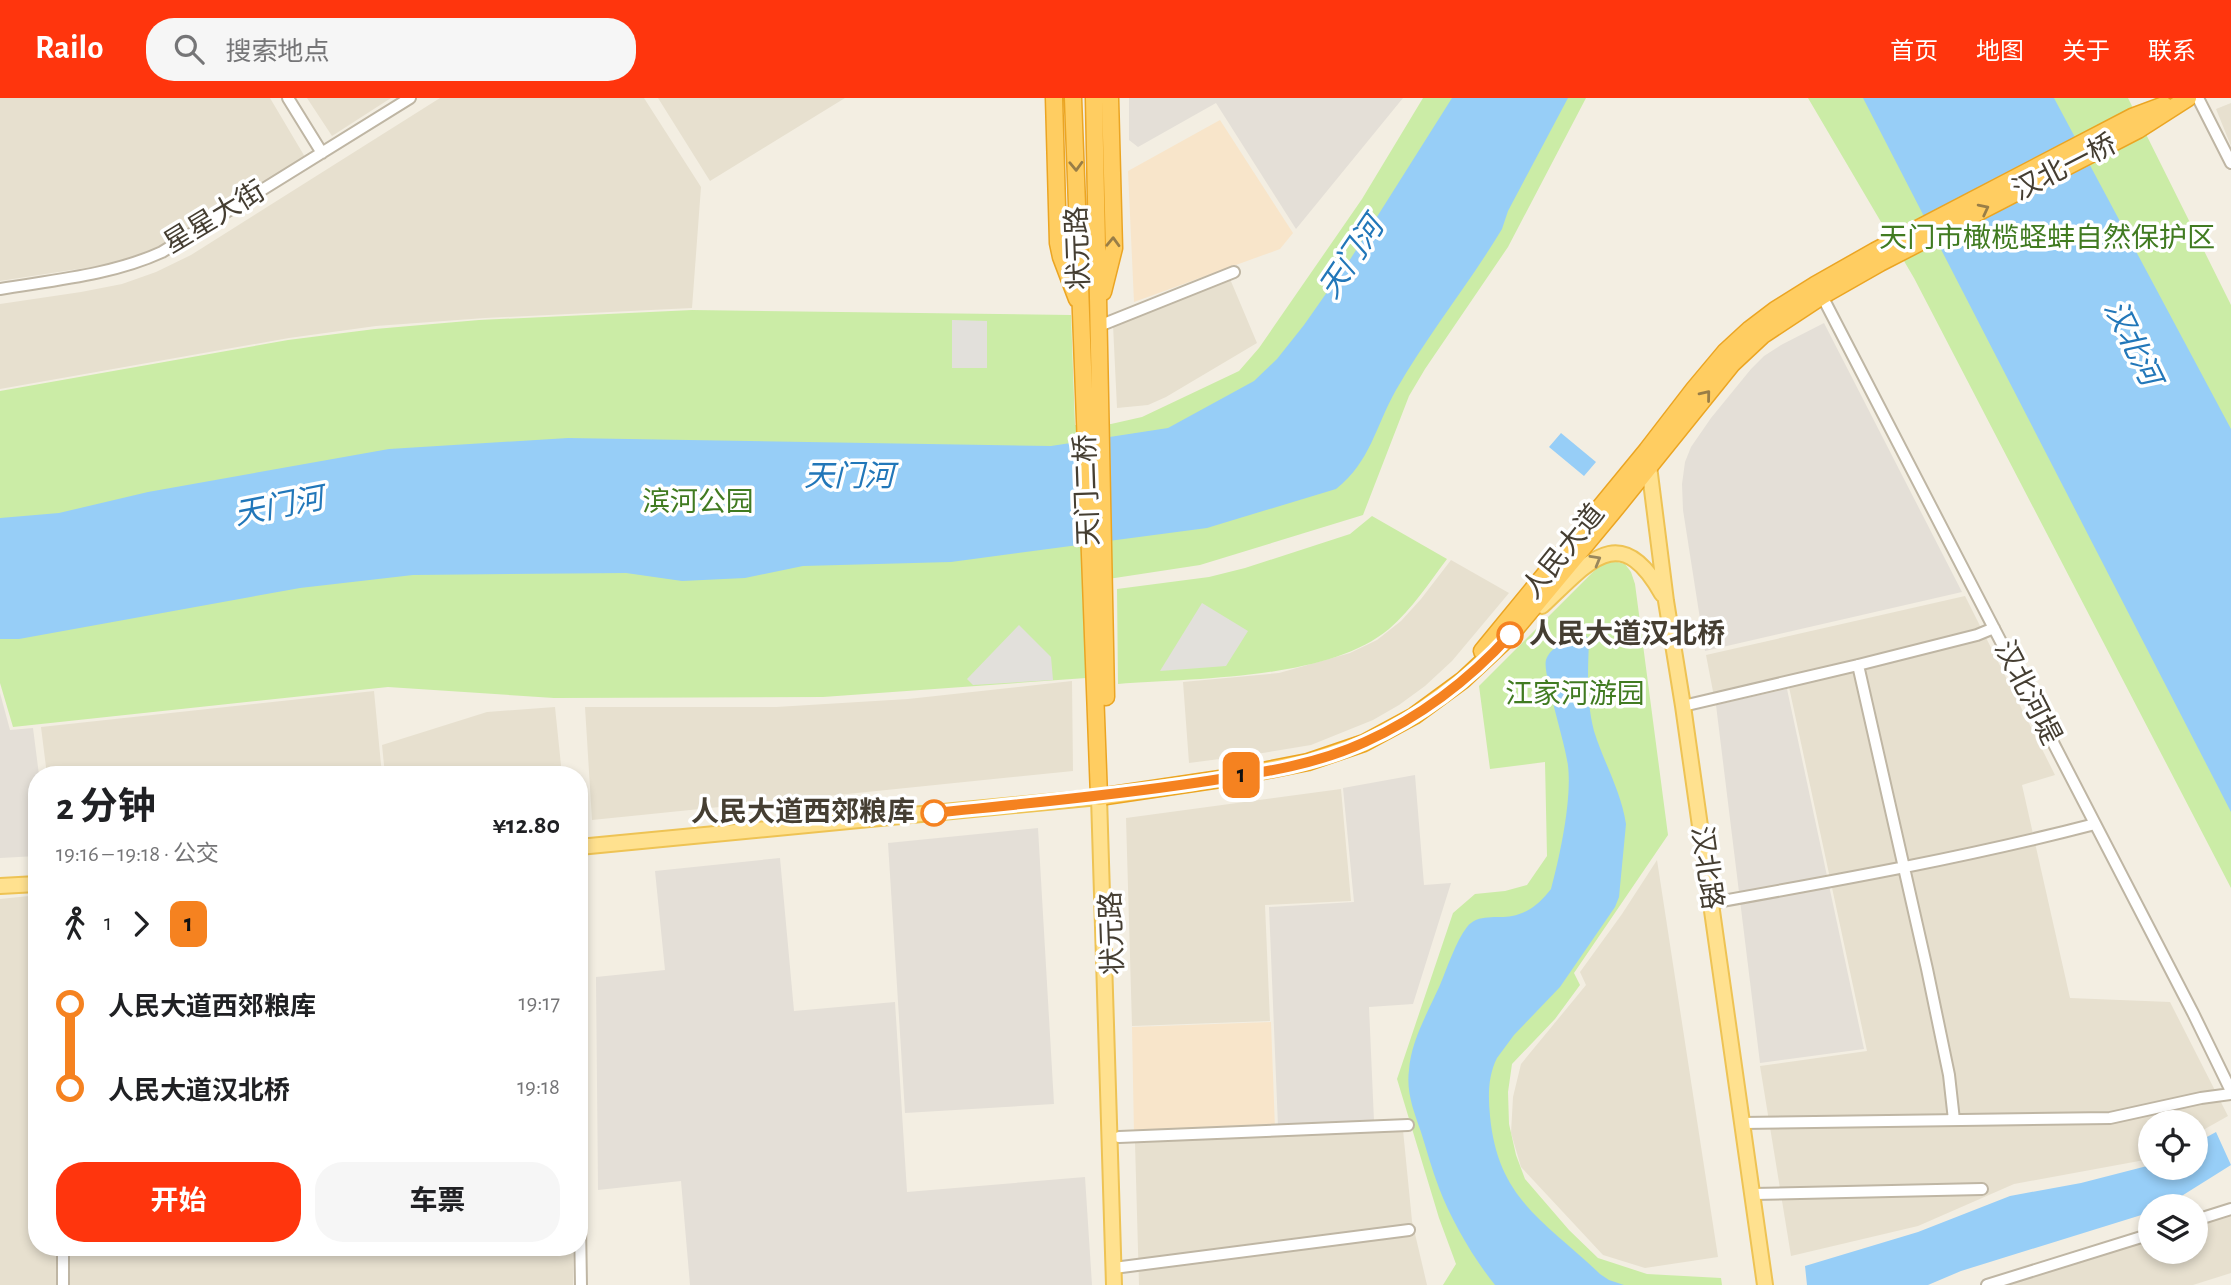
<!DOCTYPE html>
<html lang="zh">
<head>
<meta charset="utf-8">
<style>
	body { margin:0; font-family:"Alegreya Sans","Noto Sans SC",sans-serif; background:#f6f6f6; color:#202124; height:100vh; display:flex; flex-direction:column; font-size:26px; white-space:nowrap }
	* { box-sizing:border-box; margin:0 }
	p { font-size:23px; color:#757577 }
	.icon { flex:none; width:38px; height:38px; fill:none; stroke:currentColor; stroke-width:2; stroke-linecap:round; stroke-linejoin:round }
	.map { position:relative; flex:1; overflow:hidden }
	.details { position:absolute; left:28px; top:668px; width:560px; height:490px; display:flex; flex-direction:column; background:#fff; border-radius:28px; box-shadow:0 4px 10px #0003 }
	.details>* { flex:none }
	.badge { padding:0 14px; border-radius:10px; font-size:24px; line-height:46px }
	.buttons { position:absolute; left:2138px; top:1012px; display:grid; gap:14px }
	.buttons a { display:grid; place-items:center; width:70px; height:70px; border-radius:50%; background:#fff; box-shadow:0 4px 10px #0003; font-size:35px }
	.map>.badge { position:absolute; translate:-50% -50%; box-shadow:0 0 0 4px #fff }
	.legs { display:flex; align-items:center; gap:10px; height:77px; padding:0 28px; font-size:23px }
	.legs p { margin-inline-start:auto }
	.overview { display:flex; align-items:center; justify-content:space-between; height:119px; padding:0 28px }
	h1 { font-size:38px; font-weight:700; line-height:52px }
	.action { display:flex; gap:14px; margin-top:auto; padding:14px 28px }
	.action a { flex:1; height:80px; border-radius:28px; background:#ff350d; color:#fff; font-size:28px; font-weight:700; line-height:80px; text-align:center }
	.action a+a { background:#f6f6f6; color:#202124 }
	ul { padding:0 28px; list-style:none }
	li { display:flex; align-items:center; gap:24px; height:84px; font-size:26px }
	li i { display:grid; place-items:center; width:10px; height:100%; margin:0 9px; background:currentColor }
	li i::after { content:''; width:18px; height:18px; margin:-9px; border:5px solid; border-radius:50%; background:#fff }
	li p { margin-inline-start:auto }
	li:first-child i { background:linear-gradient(#0000 50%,currentColor 0) }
	li:last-child i { background:linear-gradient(currentColor 50%,#0000 0) }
	header { display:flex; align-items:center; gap:42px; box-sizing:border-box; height:98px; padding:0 35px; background:#ff350d; color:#fff }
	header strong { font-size:33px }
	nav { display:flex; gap:38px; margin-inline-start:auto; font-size:24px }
	.search { width:490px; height:63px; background:#f6f6f6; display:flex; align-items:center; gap:18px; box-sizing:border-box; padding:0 24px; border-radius:28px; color:#757577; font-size:26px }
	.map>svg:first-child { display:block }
	.residential { fill:#e7e0cf }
	.commercial { fill:#f8e5ca }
	.industrial { fill:#e4dfd7 }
	.green { fill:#cbeca6 }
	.parking { fill:#e2e0db }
	.water { fill:#97cef7 }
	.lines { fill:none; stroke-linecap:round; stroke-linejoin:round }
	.minor-casing { stroke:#bfb6a4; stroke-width:14 }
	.major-casing { stroke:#eec354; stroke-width:18 }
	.highway-casing { stroke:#eba523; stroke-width:19 }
	.minor { stroke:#fff; stroke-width:10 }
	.major { stroke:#ffe18f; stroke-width:14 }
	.highway { stroke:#ffcd61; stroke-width:16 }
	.oneway { stroke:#997e47 }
	.oneway2 { stroke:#99875c }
	.line-1-casing { stroke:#fff; stroke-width:16 }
	.line-1 { stroke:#f58220; stroke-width:10 }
	.stop-1-dot { fill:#fff; stroke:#f58220; stroke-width:3.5 }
	.labels { text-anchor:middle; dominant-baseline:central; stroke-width:7; stroke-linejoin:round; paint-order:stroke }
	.street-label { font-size:28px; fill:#453e32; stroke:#fff }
	.park-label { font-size:28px; fill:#417b21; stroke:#fff }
	.stop-label { font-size:28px; font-weight:bold; fill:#453e32; stroke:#fff; text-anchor:start }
	.water-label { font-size:30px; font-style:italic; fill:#2277b9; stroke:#fff }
</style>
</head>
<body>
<header>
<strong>Railo</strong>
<div class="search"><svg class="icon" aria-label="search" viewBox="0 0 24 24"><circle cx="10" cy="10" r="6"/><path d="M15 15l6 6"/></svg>搜索地点</div>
<nav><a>首页</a><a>地图</a><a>关于</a><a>联系</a></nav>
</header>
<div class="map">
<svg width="2231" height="1187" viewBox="0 0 2231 1187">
	<rect width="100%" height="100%" fill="#f3eee2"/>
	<path class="residential" d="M0 0H270L305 59 137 162 0 183Z
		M307 0H391L332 38Z
		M440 0H644L701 89 692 210 485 220 376 228 289 240 0 291V206L81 194 122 186 156 174 191 157Z
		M658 0H845L710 83Z
		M2231 5V48L2216 11Z
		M1230 181 1257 245 1166 299 1148 307 1117 310 1113 227Z
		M1451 462 1509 495 1452 563 1425 588 1399 607 1373 622 1311 647 1250 657 1189 665 1183 584 1279 575 1350 555 1377 542 1401 523 1421 501Z
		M1965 498 2055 677 2022 687 2070 900 2170 904 2228 1018 2196 1036V1024H2151L2150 1061 2014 1086 1918 1128 1791 1158 1760 968 1867 953 1789 589 1715 604 1706 557Z
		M1072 583 1073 673 592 722 585 609H776L908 601Z
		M374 593 382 677H47L41 629Z
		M555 609 562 677H385L382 647 487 614Z
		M1341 691 1351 803 1265 807 1270 923 1132 928 1126 720Z
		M1657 762 1718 1159 1645 1170 1603 1157 1521 1069 1511 1035 1513 999 1521 966 1586 887 1580 874 1622 816Z
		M29 798 34 876 37 877V1150H573V1187H0V801Z
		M1403 1032 1412 1123 1427 1187H1139L1135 1045Z
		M2231 1108V1175L2193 1187H1999L2151 1135V1153H2196V1120Z"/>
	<path class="commercial" d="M1220 22 1293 135 1280 151 1134 204 1128 73Z
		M1271 924 1275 1031 1134 1037 1132 929Z"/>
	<path class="industrial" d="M1129 0H1403L1296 131 1216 5 1138 49 1129 42Z
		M1824 225 1962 494 1705 553 1683 412 1682 386 1685 364 1691 349 1711 320 1751 271 1764 258 1781 247Z
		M1787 591 1864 951 1760 965 1716 607Z
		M0 595 10 632 33 630 39 677H37V758L0 760Z
		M1415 677 1424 787 1451 785 1413 906 1369 909 1374 1023 1278 1028 1269 809 1354 804 1343 690Z
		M1038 730 1054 1006 905 1015 888 745Z
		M780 760 794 913 895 904 907 1094 1085 1079 1092 1187H690L681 1083 598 1092 596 879 665 872 655 773Z"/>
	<path class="green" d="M1423 0H1586L1508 149 1425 271 1409 298 1363 417 1200 467 1082 485 1086 580 823 599 554 600 388 589 13 629 0 585V293L288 242 375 231 479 222 692 212 1071 217 1075 327 1111 326 1142 319 1239 273 1259 250 1362 101Z
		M1808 0H2128L2231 207V790L1914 180Z
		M1372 418 1447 461C1429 485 1412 511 1389 531 1328 582 1195 580 1118 586L1117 491 1209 479 1245 470 1350 436Z
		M1609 462 1625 466 1631 474 1635 486 1668 737 1574 875 1580 887 1555 921 1512 966 1508 994 1509 1026 1516 1057 1525 1081 1569 1132 1598 1160 1647 1176 1721 1180 1722 1187H1443L1456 1166 1439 1120 1397 981 1453 815 1475 796 1505 793 1527 787 1547 758 1545 664 1490 671 1479 588 1602 465Z"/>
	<path class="parking" d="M952 222 987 223V270H952Z
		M1202 505 1248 533 1226 568 1160 573Z
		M1019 527 1051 559 1053 582 973 587 967 581Z"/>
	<path class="water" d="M1452 0H1568L1508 113 1502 131C1469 186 1428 236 1396 292 1375 329 1371 363 1336 391L1207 430 951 464 803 468 745 480 682 483 626 475 413 477 300 490 19 541H0V420L59 415 148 394 389 351 568 340 1051 348 1168 330 1254 283 1277 261 1304 227 1351 160Z
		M1863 0H2054L2231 331V714Z
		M1561 335 1596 364 1584 378 1549 349Z
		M1580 536H1584L1589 541C1588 573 1586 602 1594 633 1604 665 1621 693 1626 726L1619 799 1615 809 1560 889 1514 937 1497 960C1488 978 1488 997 1490 1018 1498 1102 1545 1123 1600 1176L1609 1182 1624 1187H1495C1474 1161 1451 1122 1439 1090 1432 1072 1427 1053 1421 1034 1414 1014 1406 994 1409 972 1411 943 1428 914 1440 887 1447 870 1456 843 1467 829 1478 815 1497 821 1512 818 1529 815 1541 804 1551 791 1560 758 1572 701 1568 668 1566 647 1542 574 1546 562 1550 549 1568 542 1580 536Z
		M2216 1034 2231 1067 2172 1104 2164 1108H2151V1114L1961 1173 1928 1187H1807L1805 1168 1918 1134 2010 1098 2081 1085 2151 1067V1069H2196V1045Z"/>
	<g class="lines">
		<g class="minor-casing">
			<path id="minor" d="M288 0 322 55
				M2198 0 2231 65
				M0 191C54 182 112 177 162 154L410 0
				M1822 198 2193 915 2231 993
				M1099 228 1234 174
				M1858 567 1927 871 1949 977 1954 1022
				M1683 608 1858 567 1977 537 1994 530
				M35 777 37 797
				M1711 805C1839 782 1968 759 2095 726
				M1742 1025 2110 1020 2201 1000 2231 996
				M1119 1039 1408 1027
				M579 1065 581 1187
				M1753 1096 1982 1091
				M2196 1122 2231 1111
				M1114 1170 1409 1132
				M63 1187V1150
				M1987 1187 2151 1136"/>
		</g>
		<g class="major-casing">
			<path id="major" d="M1648 360 1666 503 1683 608 1765 1187
				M1542 508C1587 466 1620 420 1662 496
				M579 749 1099 699 1114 1187
				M0 788 37 786"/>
		</g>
		<g class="highway-casing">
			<path id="highway" d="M1054 0 1058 145 1061 159 1077 201
				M1073 0 1099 699 1227 680 1308 664 1364 645 1414 618 1463 582 1508 540 1612 415 1732 266 1763 237 1822 198 1880 165 2138 32 2188 0
				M1094 0 1106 599
				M1103 194 1114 150 1110 0
				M1482 553 1647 352 1694 291 1725 254 1750 231 1775 212 1815 187 1875 153 2132 19 2164 7"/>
		</g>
		<use href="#minor" class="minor"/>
		<use href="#major" class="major"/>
		<use href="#highway" class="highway"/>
	</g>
	<defs><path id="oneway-chevron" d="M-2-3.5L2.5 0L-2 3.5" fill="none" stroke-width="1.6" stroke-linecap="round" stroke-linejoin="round" transform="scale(1.75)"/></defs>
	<g class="oneway">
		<use href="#oneway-chevron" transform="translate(1076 68) rotate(88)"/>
		<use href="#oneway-chevron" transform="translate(1984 111) rotate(-27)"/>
		<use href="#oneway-chevron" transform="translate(1113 144) rotate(-88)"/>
		<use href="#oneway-chevron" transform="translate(1706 297) rotate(-51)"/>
	</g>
	<use class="oneway2" href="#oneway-chevron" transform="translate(1596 462) rotate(-30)"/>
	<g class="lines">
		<g class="line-1-casing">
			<path id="line-1" d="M934 715C1021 706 1108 698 1194 685 1251 676 1311 669 1365 644 1420 619 1469 582 1510 537"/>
		</g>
		<use href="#line-1" class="line-1"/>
	</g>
	<g class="stop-1-dot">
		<circle cx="1510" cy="537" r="12"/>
		<circle cx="934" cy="715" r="12"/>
	</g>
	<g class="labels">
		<g class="street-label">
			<text transform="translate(2065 70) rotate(-27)">汉北一桥</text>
			<text transform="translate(215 120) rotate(-31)">星星大街</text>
			<text transform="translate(1079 150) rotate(-92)">状元路</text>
			<text transform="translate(1088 392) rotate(-92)">天门二桥</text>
			<text transform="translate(1564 454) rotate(-51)">人民大道</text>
			<text transform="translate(2027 595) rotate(63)">汉北河堤</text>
			<text transform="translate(1706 770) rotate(82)">汉北路</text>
			<text transform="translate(1113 835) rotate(-92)">状元路</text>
		</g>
		<g class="park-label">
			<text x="2047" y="141">天门市橄榄蛏蚌自然保护区</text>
			<text x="698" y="405">滨河公园</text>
			<text x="1575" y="597">江家河游园</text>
		</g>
		<g class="stop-label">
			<text x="1529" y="537">人民大道汉北桥</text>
			<text x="915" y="715" text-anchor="end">人民大道西郊粮库</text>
		</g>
		<g class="water-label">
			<text transform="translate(1352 160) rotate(-56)">天门河</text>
			<text transform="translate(2132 245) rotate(64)">汉北河</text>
			<text x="849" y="379">天门河</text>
			<text transform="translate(279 409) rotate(-11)">天门河</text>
		</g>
	</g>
</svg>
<div class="buttons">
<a><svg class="icon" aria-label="locate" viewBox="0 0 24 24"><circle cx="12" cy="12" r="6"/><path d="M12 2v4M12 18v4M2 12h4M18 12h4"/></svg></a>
<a><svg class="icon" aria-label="layers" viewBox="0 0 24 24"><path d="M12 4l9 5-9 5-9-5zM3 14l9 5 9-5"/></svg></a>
</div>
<b class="badge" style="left:1241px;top:677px;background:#f58220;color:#111">1</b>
<section class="details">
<div class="overview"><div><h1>2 分钟</h1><p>19:16 – 19:18 · 公交</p></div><b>¥12.80</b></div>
<div class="legs"><svg class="icon" aria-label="walk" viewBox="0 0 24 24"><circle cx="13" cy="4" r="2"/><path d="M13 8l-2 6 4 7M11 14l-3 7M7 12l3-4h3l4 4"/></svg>1<svg class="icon" aria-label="forward" viewBox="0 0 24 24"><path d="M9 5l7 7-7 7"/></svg><b class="badge" style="background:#f58220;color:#111">1</b></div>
<ul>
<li><i style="color:#f58220"></i><b>人民大道西郊粮库</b><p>19:17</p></li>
<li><i style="color:#f58220"></i><b>人民大道汉北桥</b><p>19:18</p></li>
</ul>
<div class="action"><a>开始</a><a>车票</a></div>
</section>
</div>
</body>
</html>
